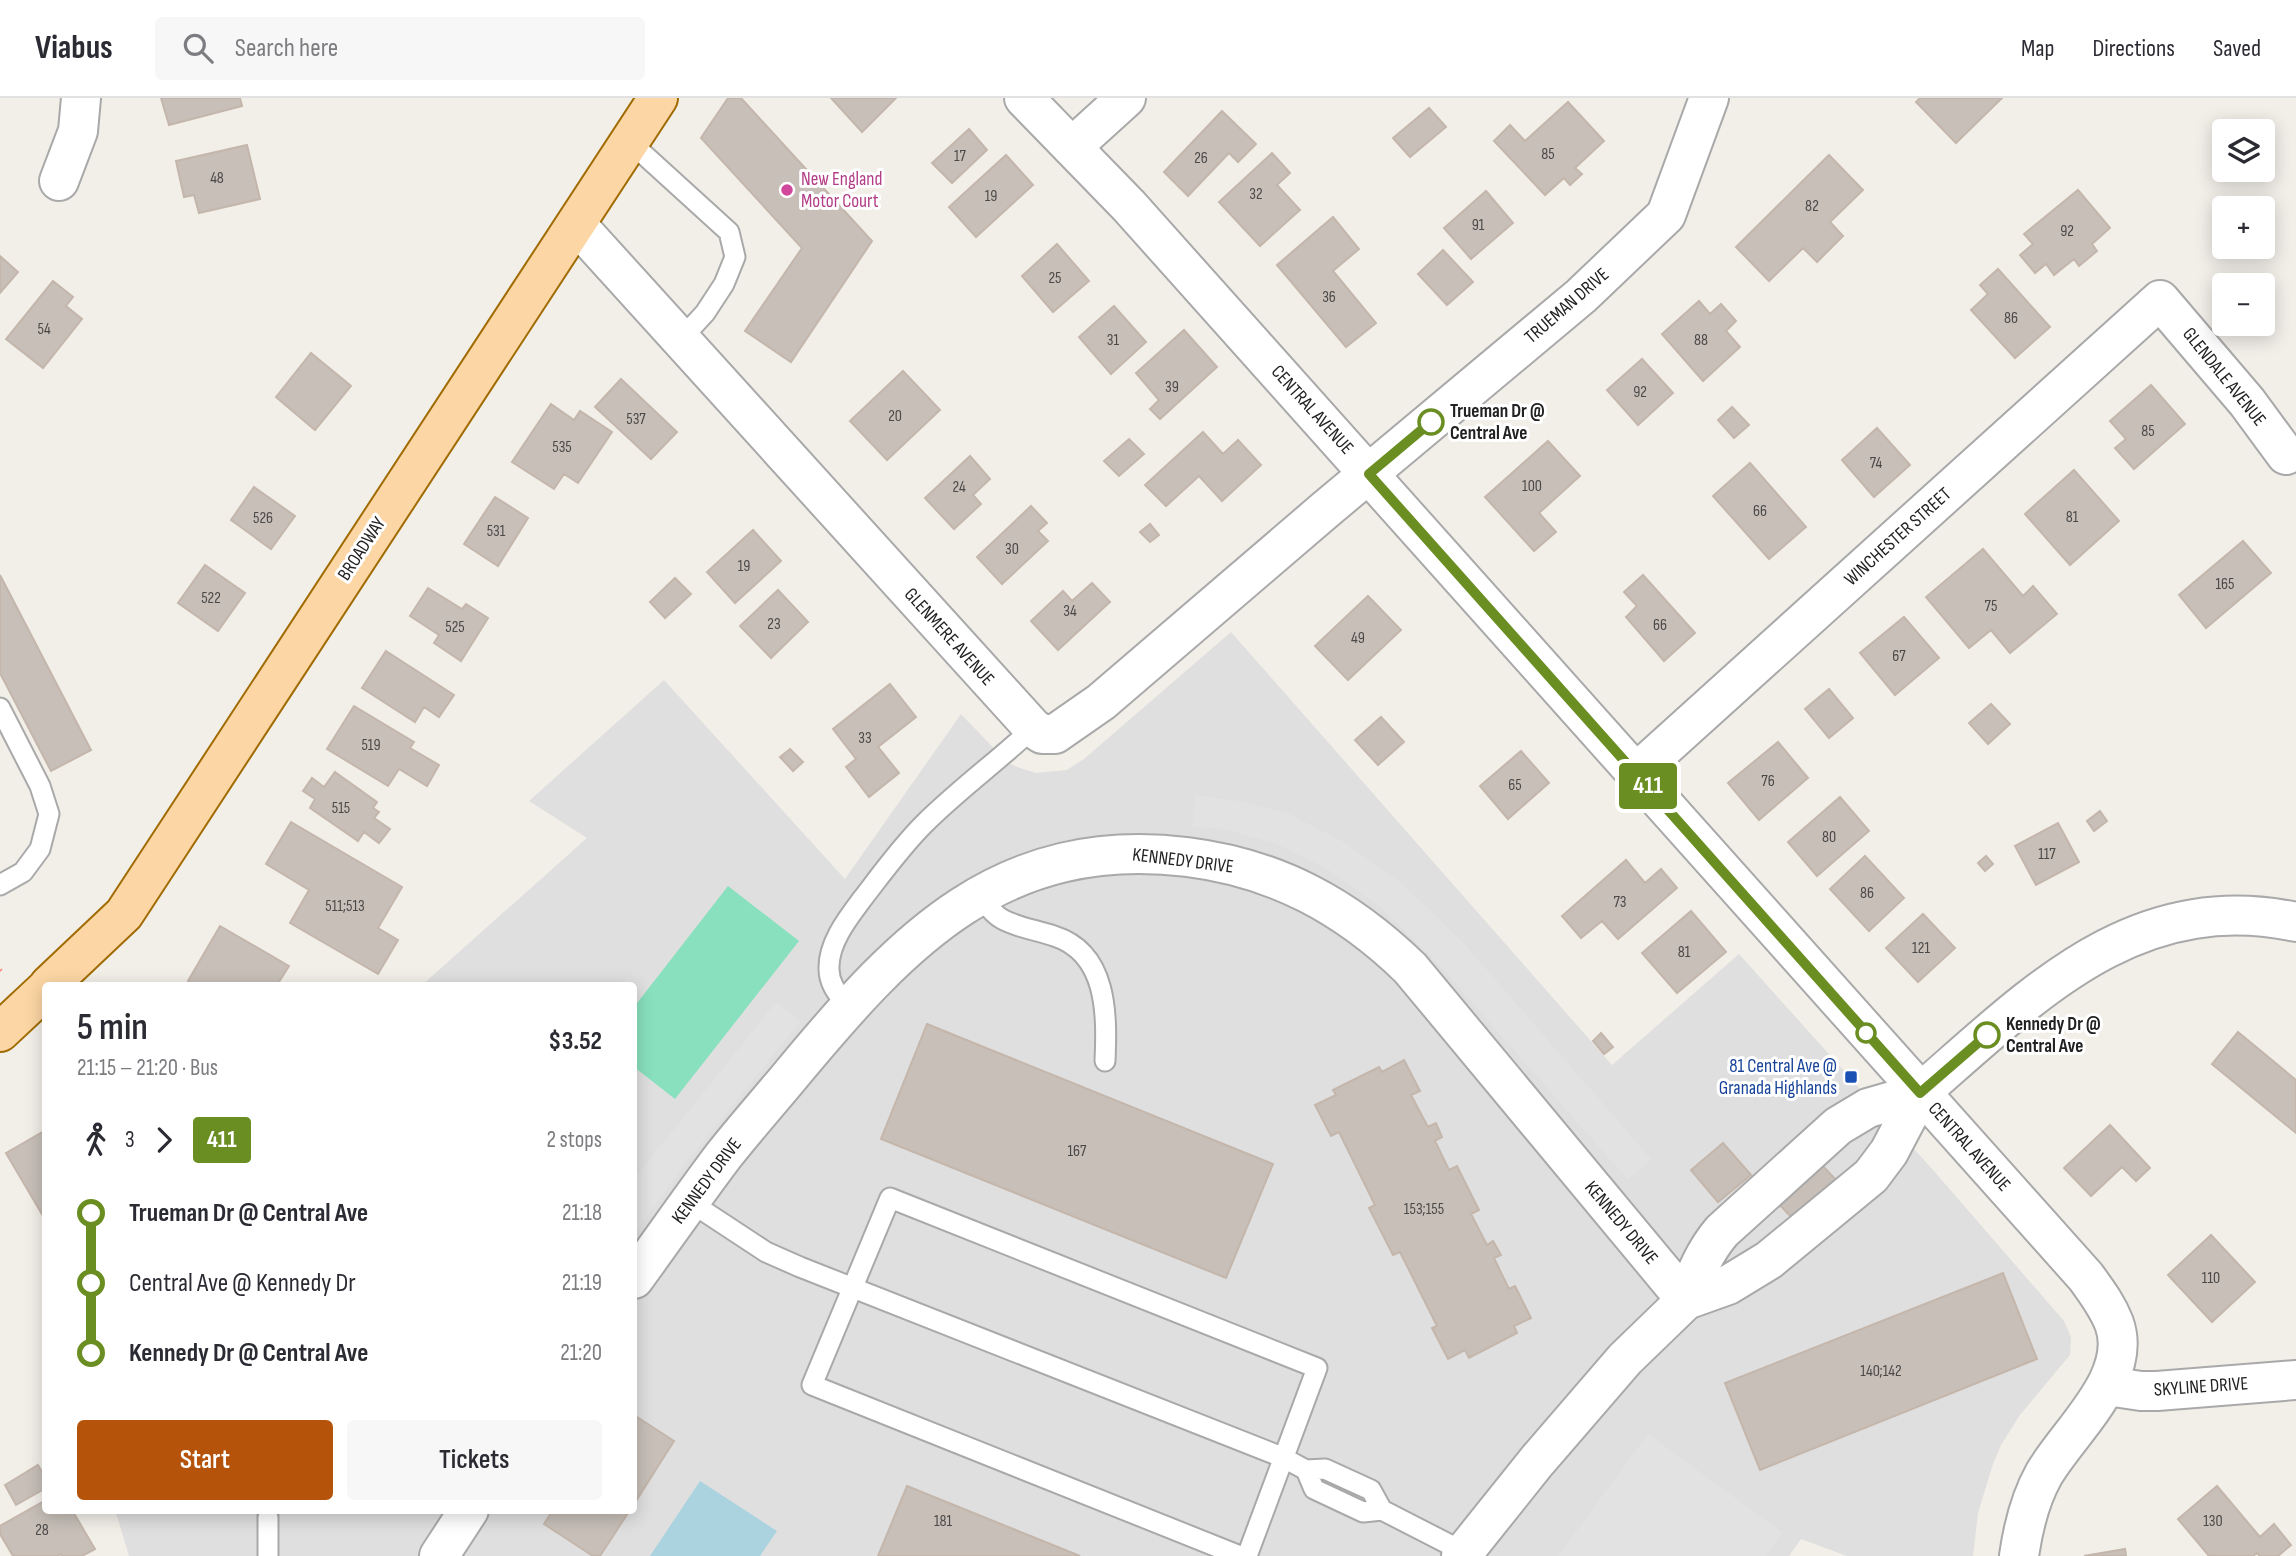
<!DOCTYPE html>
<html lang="en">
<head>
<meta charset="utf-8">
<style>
	body { margin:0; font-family:"Sofia Sans Condensed",sans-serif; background:#f7f7f7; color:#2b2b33; height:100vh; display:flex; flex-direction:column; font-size:26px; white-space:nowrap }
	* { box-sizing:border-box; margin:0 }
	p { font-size:23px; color:#7c7c81 }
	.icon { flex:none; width:38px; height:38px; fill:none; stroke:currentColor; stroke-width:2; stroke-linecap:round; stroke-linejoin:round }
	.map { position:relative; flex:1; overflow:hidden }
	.drawer { position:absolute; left:42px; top:884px; width:595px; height:532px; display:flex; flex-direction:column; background:#fff; border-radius:7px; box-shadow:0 4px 18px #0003 }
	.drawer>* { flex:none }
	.badge { padding:0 14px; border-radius:5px; font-size:24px; line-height:46px }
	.tools { position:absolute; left:2212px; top:21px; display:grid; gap:14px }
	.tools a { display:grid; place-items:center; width:63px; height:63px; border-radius:7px; background:#fff; box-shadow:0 4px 18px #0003; font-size:35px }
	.map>.badge { position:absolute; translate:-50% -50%; box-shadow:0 0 0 4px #fff }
	.legs { display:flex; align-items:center; gap:10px; height:77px; padding:0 35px; font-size:23px }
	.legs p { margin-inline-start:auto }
	.head { display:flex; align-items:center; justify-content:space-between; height:119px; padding:0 35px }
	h1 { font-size:38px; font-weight:600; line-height:52px }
	.primary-button { display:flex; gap:14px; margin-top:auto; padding:14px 35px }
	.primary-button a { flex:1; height:80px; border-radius:7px; background:#b45309; color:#fff; font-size:28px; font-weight:600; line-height:80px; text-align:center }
	.primary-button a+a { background:#f7f7f7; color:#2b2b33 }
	ul { padding:0 35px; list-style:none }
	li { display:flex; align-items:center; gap:24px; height:70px; font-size:26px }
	li i { display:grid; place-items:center; width:10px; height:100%; margin:0 9px; background:currentColor }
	li i::after { content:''; width:18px; height:18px; margin:-9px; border:5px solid; border-radius:50%; background:#fff }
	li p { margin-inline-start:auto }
	li:first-child i { background:linear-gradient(#0000 50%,currentColor 0) }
	li:last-child i { background:linear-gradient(currentColor 50%,#0000 0) }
	header { display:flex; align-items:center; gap:42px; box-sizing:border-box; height:98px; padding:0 35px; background:#fff; border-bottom:2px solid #e1e1e2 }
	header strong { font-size:33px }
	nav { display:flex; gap:38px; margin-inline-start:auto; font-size:24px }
	.search { width:490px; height:63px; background:#f7f7f7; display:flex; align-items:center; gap:18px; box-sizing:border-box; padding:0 24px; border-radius:7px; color:#7c7c81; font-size:26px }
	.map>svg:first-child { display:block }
	.residential { fill:#e0dfdf }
	.pitch { fill:#88e0be }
	.parking { fill:#e2e2e2 }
	.water { fill:#aad3df }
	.building { fill:#c7bfb8; stroke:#c4b6ab; stroke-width:2 }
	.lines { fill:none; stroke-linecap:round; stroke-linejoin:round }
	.service-casing { stroke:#a9a9a9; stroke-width:23 }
	.minor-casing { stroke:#a9a9a9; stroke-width:42 }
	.tertiary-casing { stroke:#a9a9a9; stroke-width:42 }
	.primary-casing { stroke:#a06b00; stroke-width:42 }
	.path { stroke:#fa8072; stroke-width:4.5; stroke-dasharray:3.5 3.5; stroke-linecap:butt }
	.service { stroke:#fff; stroke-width:19 }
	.minor { stroke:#fff; stroke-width:38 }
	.tertiary { stroke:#fff; stroke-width:38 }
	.primary { stroke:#fcd6a4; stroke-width:38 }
	.line-1-casing { stroke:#fff; stroke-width:16 }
	.line-1 { stroke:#6b8e23; stroke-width:10 }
	.hotel-dot { fill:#d1479c; stroke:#fff; stroke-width:2.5 }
	.stop-1-dot { fill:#fff; stroke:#6b8e23; stroke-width:3.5 }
	.transit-dot { fill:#1a4fb4; stroke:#fff; stroke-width:2.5 }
	.labels { text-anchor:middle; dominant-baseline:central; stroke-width:6; stroke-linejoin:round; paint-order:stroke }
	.number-label { font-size:16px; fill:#4b4948 }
	.hotel-label { font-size:19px; fill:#b23c85; stroke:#fff; text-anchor:start }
	.street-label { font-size:19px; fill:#222; stroke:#fff }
	.stop-label { font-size:19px; font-weight:bold; fill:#222; stroke:#fff; text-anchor:start }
	.transit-label { font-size:19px; fill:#164399; stroke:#fff; text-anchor:end }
</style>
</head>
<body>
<header>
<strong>Viabus</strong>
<div class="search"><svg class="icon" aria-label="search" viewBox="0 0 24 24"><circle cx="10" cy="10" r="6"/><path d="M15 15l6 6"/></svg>Search here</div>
<nav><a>Map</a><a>Directions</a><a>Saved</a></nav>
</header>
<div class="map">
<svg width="2296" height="1458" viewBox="0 0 2296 1458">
	<rect width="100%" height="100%" fill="#f2efe9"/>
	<path class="residential" d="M1231 534 1612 967 1739 856 1933 1072 2064 1223 2071 1239 2070 1257 2020 1317 2001 1347 1993 1366 1978 1415 1973 1458H1847L1801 1441 1789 1458H129L115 1412H634V887H422L587 740 529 703 664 582 845 781 961 616 1007 664 1017 669 1036 675 1067 672 1084 661Z"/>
	<path class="pitch" d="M728 788 799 843 675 1001 634 969V909Z"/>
	<path class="parking" d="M1195 697 1246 704 1289 716 1342 743 1400 784 1460 841 1651 1061 1628 1082 1436 863 1380 809 1326 770 1277 746 1223 731 1193 729Z
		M776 904 801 923 685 1066 634 1136V1081Z
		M1648 1336 1783 1435 1766 1458H1558Z"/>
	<path class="water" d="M700 1383 777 1433 760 1458H650Z"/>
	<path class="building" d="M161 0H240L242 8 169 27Z
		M728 0H741L872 143 791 264 745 233 802 150 701 40Z
		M831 0H896L862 34Z
		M1920 0H2002L1956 45 1916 4Z
		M1568 4 1604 43 1575 70 1582 76 1570 87 1564 80 1545 97 1494 43 1510 27 1525 43Z
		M1429 10 1446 29 1410 59 1393 40Z
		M1222 13 1256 46 1238 64 1229 55 1188 98 1164 74Z
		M969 31 987 52 952 85 932 65Z
		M247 47 260 101 199 115 194 97 184 99 176 63Z
		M1272 55 1290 75 1277 87 1300 112 1260 148 1219 104Z
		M1006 57 1033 87 976 139 949 109Z
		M1829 57 1863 92 1830 124 1843 138 1817 164 1803 150 1769 183 1736 149Z
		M2078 92 2110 130 2092 146 2097 153 2079 168 2074 161 2054 177 2046 166 2035 175 2020 157 2033 146 2024 136Z
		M1486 93 1513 125 1471 161 1444 130Z
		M1333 119 1359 151 1333 173 1376 225 1346 249 1277 167Z
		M1057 146 1089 183 1053 214 1022 178Z
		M1443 152 1473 184 1447 207 1418 176Z
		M0 158 18 174 0 195Z
		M1998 171 2050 229 2015 260 1971 212 1988 196 1980 187Z
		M53 183 73 199 66 208 82 221 43 270 6 241Z
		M1699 203 1710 216 1721 206 1736 223 1726 233 1740 249 1703 283 1662 236Z
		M1114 208 1146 244 1111 276 1079 239Z
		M1184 232 1217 269 1160 321 1150 311 1159 302 1136 275Z
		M311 255 351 288 315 332 276 299Z
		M1642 261 1673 295 1638 327 1607 292Z
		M903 273 940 312 887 362 850 323Z
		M621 281 677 334 651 361 595 309Z
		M2151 287 2185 326 2134 371 2115 350 2126 341 2110 323Z
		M551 306 574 322 580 313 612 334 578 385 564 376 554 391 512 364Z
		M1732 309 1749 327 1734 340 1718 322Z
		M1877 330 1910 367 1874 399 1842 362Z
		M1203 334 1223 356 1238 342 1261 367 1222 403 1199 378 1166 408 1145 387Z
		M1129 341 1144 356 1119 378 1104 363Z
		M1548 343 1580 378 1539 415 1556 434 1534 453 1485 399Z
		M970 358 990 381 973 397 981 406 954 431 925 400Z
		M1750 365 1806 429 1769 461 1713 398Z
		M2074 372 2119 423 2070 467 2025 416Z
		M254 389 295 418 271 451 231 422Z
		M495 399 528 420 498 468 464 446Z
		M1031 408 1047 425 1038 433 1048 443 1002 486 977 459Z
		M1150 426 1159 437 1150 444 1140 434Z
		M753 432 781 463 735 505 707 474Z
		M2243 443 2271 475 2206 530 2179 497Z
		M1983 451 2023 498 2033 488 2057 516 2010 555 1991 532 1969 550 1926 499Z
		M205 467 245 495 218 533 178 505Z
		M0 477 91 652 51 673 0 575Z
		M1643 477 1695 535 1664 563 1626 519 1637 508 1624 494Z
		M675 480 691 496 665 520 650 504Z
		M1092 485 1110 504 1058 552 1031 523 1063 493 1072 503Z
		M428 490 462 511 466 506 488 520 461 563 434 545 439 537 410 518Z
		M778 492 808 524 771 560 740 528Z
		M1368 498 1401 532 1348 582 1315 548Z
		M1904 519 1939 560 1895 597 1860 555Z
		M386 553 454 597 439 619 424 609 415 624 362 590Z
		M890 586 916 619 878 649 899 675 869 699 846 669 856 661 833 631Z
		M1829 591 1853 620 1829 640 1805 611Z
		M1991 606 2010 626 1988 646 1969 625Z
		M354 608 414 644 410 650 439 667 427 688 399 671 388 688 327 651Z
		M1381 619 1404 644 1378 667 1355 642Z
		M1778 644 1808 680 1759 722 1728 685Z
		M790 651 803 664 793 673 780 659Z
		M1521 653 1549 685 1508 721 1480 688Z
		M335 674 377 704 373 710 379 714 374 720 390 731 379 745 364 734 358 743 310 710 315 701 303 693 312 680 324 689Z
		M1840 699 1869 733 1817 778 1788 744Z
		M2100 713 2107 723 2094 733 2087 723Z
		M291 724 402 789 378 830 398 842 378 876 290 825 309 792 266 766Z
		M2058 725 2079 764 2036 787 2015 748Z
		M1865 758 1904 800 1869 833 1830 791Z
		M1986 758 1993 766 1985 773 1978 765Z
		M1626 762 1645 785 1661 771 1677 790 1618 841 1602 823 1581 840 1562 818Z
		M1691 813 1726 854 1677 895 1642 855Z
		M1923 816 1955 850 1918 884 1886 850Z
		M220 828 289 868 277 887H195L188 883Z
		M927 926 1273 1066 1226 1180 881 1041Z
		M2238 934 2296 982V1035L2212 966Z
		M1601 935 1613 949 1604 956 1593 943Z
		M1404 962 1420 993 1411 997 1428 1029 1436 1025 1442 1039 1435 1043 1449 1072 1457 1068 1479 1112 1471 1116 1487 1147 1493 1143 1501 1157 1494 1160 1509 1191 1515 1188 1531 1220 1514 1228 1517 1235 1469 1260 1465 1252 1448 1261 1432 1230 1437 1228 1400 1154 1393 1157 1369 1110 1375 1107 1339 1034 1331 1038 1315 1007 1336 997 1333 992 1379 969 1382 974Z
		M2110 1027 2150 1070 2136 1083 2122 1069 2091 1098 2064 1070Z
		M46 1032V1123L6 1055Z
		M1723 1045 1751 1077 1718 1104 1691 1072Z
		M1820 1065 1837 1083 1794 1122 1777 1104Z
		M2211 1137 2255 1184 2212 1224 2168 1177Z
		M2003 1175 2037 1261 1760 1372 1725 1285Z
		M634 1317 674 1343 634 1406Z
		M38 1367 46 1381V1390L16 1407 5 1387Z
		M907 1388 1080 1458H878Z
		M2217 1388 2260 1439 2274 1426 2291 1447 2278 1458H2260L2257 1455 2253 1458H2209L2178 1421Z
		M46 1402V1412H72L95 1451 82 1458H62L61 1456 57 1458H13L0 1436V1428Z
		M553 1412H630L600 1458H593L544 1426Z
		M2125 1451 2126 1458H2084Z"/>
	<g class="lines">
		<g class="service-casing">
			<path id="service" d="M629 43 729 134 735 159 724 186 705 215 680 242
				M0 610 40 688 49 716 40 751 23 774 0 787
				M979 798C986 806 993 816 1002 821 1018 830 1037 832 1054 838 1108 855 1107 917 1105 963
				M848 909C839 897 829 887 829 871 828 845 848 820 863 800 883 774 901 749 924 726 958 692 998 663 1033 630
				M690 1104 766 1154 800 1169 1282 1359 1306 1372 1325 1371 1371 1392 1382 1412 1363 1414 1314 1391 1306 1372
				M1382 1412 1464 1454
				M268 1458V1419
				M1240 1458 812 1287 890 1100 1317 1270 1247 1458"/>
		</g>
		<g class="minor-casing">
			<path id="minor" d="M1072 49 1126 0
				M59 83 78 33 81 0
				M576 126 1033 630 1042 636H1055L1101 604 1325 412 1581 198 1666 117 1709 0
				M1636 675 2160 202 2247 304 2286 357
				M634 1181C664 1140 693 1098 724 1057 747 1028 772 1000 795 972 904 841 1002 737 1187 759 1276 770 1346 808 1410 870L1686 1202
				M1686 1202C1695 1177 1704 1154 1722 1133L1838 1028 1868 1010 1920 995
				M2107 1288 2141 1293H2157L2296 1282
				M439 1458 469 1412
				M1461 1458 1537 1363 1625 1261 1686 1202 1728 1187 1769 1162 1871 1078 1889 1054 1920 995"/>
		</g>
		<g class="tertiary-casing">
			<path id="tertiary" d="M1024 0 1129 108 2086 1179C2096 1193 2107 1207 2114 1225 2134 1279 2069 1333 2044 1376 2030 1401 2023 1430 2019 1458
				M1920 995C2032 898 2133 790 2296 824"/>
		</g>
		<g class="primary-casing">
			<path id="primary" d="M49 887 124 816 658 0
				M0 934 46 891"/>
		</g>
		<path class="path" d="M0 872 1 873"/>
		<use href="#service" class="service"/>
		<use href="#minor" class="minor"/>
		<use href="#tertiary" class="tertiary"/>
		<use href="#primary" class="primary"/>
	</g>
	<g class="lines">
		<g class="line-1-casing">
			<path id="line-1" d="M1431 324 1369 376 1920 995 1987 937"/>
		</g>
		<use href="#line-1" class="line-1"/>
	</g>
	<circle class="hotel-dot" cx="787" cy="92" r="7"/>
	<g class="stop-1-dot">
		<circle cx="1431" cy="324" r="12"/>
		<circle cx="1866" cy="935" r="9"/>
		<circle cx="1987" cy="937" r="12"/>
	</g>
	<rect class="transit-dot" x="1844" y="972" width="14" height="14" rx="3.5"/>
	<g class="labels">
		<g class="number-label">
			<text x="1548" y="56">85</text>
			<text x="960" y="58">17</text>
			<text x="1201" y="60">26</text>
			<text x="217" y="80">48</text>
			<text x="1256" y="96">32</text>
			<text x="991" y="98">19</text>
			<text x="1812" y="108">82</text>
			<text x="1478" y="127">91</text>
			<text x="2067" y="133">92</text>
			<text x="1055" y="180">25</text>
			<text x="1329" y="199">36</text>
			<text x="2011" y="220">86</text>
			<text x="44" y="231">54</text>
			<text x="1113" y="242">31</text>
			<text x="1701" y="242">88</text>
			<text x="1172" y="289">39</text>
			<text x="1640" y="294">92</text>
			<text x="895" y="318">20</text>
			<text x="636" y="321">537</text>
			<text x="2148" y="333">85</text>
			<text x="562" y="349">535</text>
			<text x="1876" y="365">74</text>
			<text x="1532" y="388">100</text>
			<text x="959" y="389">24</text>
			<text x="1760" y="413">66</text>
			<text x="2072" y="419">81</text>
			<text x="263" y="420">526</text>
			<text x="496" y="433">531</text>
			<text x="1012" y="451">30</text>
			<text x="744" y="468">19</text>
			<text x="2225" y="486">165</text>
			<text x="211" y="500">522</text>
			<text x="1991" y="508">75</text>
			<text x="1070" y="513">34</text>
			<text x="774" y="526">23</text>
			<text x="1660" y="527">66</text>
			<text x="455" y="529">525</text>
			<text x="1358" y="540">49</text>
			<text x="1899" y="558">67</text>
			<text x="865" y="640">33</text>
			<text x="371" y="647">519</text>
			<text x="1768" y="683">76</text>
			<text x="1515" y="687">65</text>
			<text x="341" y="710">515</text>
			<text x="1829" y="739">80</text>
			<text x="2047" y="756">117</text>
			<text x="1867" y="795">86</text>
			<text x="1620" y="804">73</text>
			<text x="345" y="808">511;513</text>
			<text x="1921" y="850">121</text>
			<text x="1684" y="854">81</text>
			<text x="1077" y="1053">167</text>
			<text x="1424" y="1111">153;155</text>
			<text x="2211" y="1180">110</text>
			<text x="1881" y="1273">140;142</text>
			<text x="943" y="1423">181</text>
			<text x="2213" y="1423">130</text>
			<text x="42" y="1432">28</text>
		</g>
		<g class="hotel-label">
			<text x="801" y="81">New England<tspan x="801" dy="22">Motor Court</tspan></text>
		</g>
		<g class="street-label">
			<text transform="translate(1567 208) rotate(-41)">TRUEMAN DRIVE</text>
			<text transform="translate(2224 279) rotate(51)">GLENDALE AVENUE</text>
			<text transform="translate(1312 312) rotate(48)">CENTRAL AVENUE</text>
			<text transform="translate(1898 439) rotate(-42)">WINCHESTER STREET</text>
			<text transform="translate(362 451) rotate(-57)">BROADWAY</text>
			<text transform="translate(949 539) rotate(48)">GLENMERE AVENUE</text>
			<text transform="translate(1183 763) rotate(7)">KENNEDY DRIVE</text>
			<text transform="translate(1969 1049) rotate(48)">CENTRAL AVENUE</text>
			<text transform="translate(707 1083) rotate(-53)">KENNEDY DRIVE</text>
			<text transform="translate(1621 1125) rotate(50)">KENNEDY DRIVE</text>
			<text transform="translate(2201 1289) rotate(-4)">SKYLINE DRIVE</text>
		</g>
		<g class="stop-label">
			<text x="1450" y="313">Trueman Dr @<tspan x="1450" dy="22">Central Ave</tspan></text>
			<text x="2006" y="926">Kennedy Dr @<tspan x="2006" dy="22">Central Ave</tspan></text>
		</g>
		<g class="transit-label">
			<text x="1837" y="968">81 Central Ave @<tspan x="1837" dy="22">Granada Highlands</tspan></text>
		</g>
	</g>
</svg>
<div class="tools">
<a><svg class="icon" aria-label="layers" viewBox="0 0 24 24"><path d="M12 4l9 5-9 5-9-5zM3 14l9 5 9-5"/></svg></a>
<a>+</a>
<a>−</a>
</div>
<b class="badge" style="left:1648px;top:688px;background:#6b8e23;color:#fff">411</b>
<section class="drawer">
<div class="head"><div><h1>5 min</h1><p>21:15 – 21:20 · Bus</p></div><b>$3.52</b></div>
<div class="legs"><svg class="icon" aria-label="walk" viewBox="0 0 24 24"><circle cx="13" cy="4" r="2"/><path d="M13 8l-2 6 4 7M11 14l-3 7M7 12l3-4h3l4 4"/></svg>3<svg class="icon" aria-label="forward" viewBox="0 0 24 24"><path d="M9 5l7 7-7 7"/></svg><b class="badge" style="background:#6b8e23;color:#fff">411</b><p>2 stops</p></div>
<ul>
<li><i style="color:#6b8e23"></i><b>Trueman Dr @ Central Ave</b><p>21:18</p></li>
<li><i style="color:#6b8e23"></i><span>Central Ave @ Kennedy Dr</span><p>21:19</p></li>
<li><i style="color:#6b8e23"></i><b>Kennedy Dr @ Central Ave</b><p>21:20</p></li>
</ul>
<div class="primary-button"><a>Start</a><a>Tickets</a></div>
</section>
</div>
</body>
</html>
